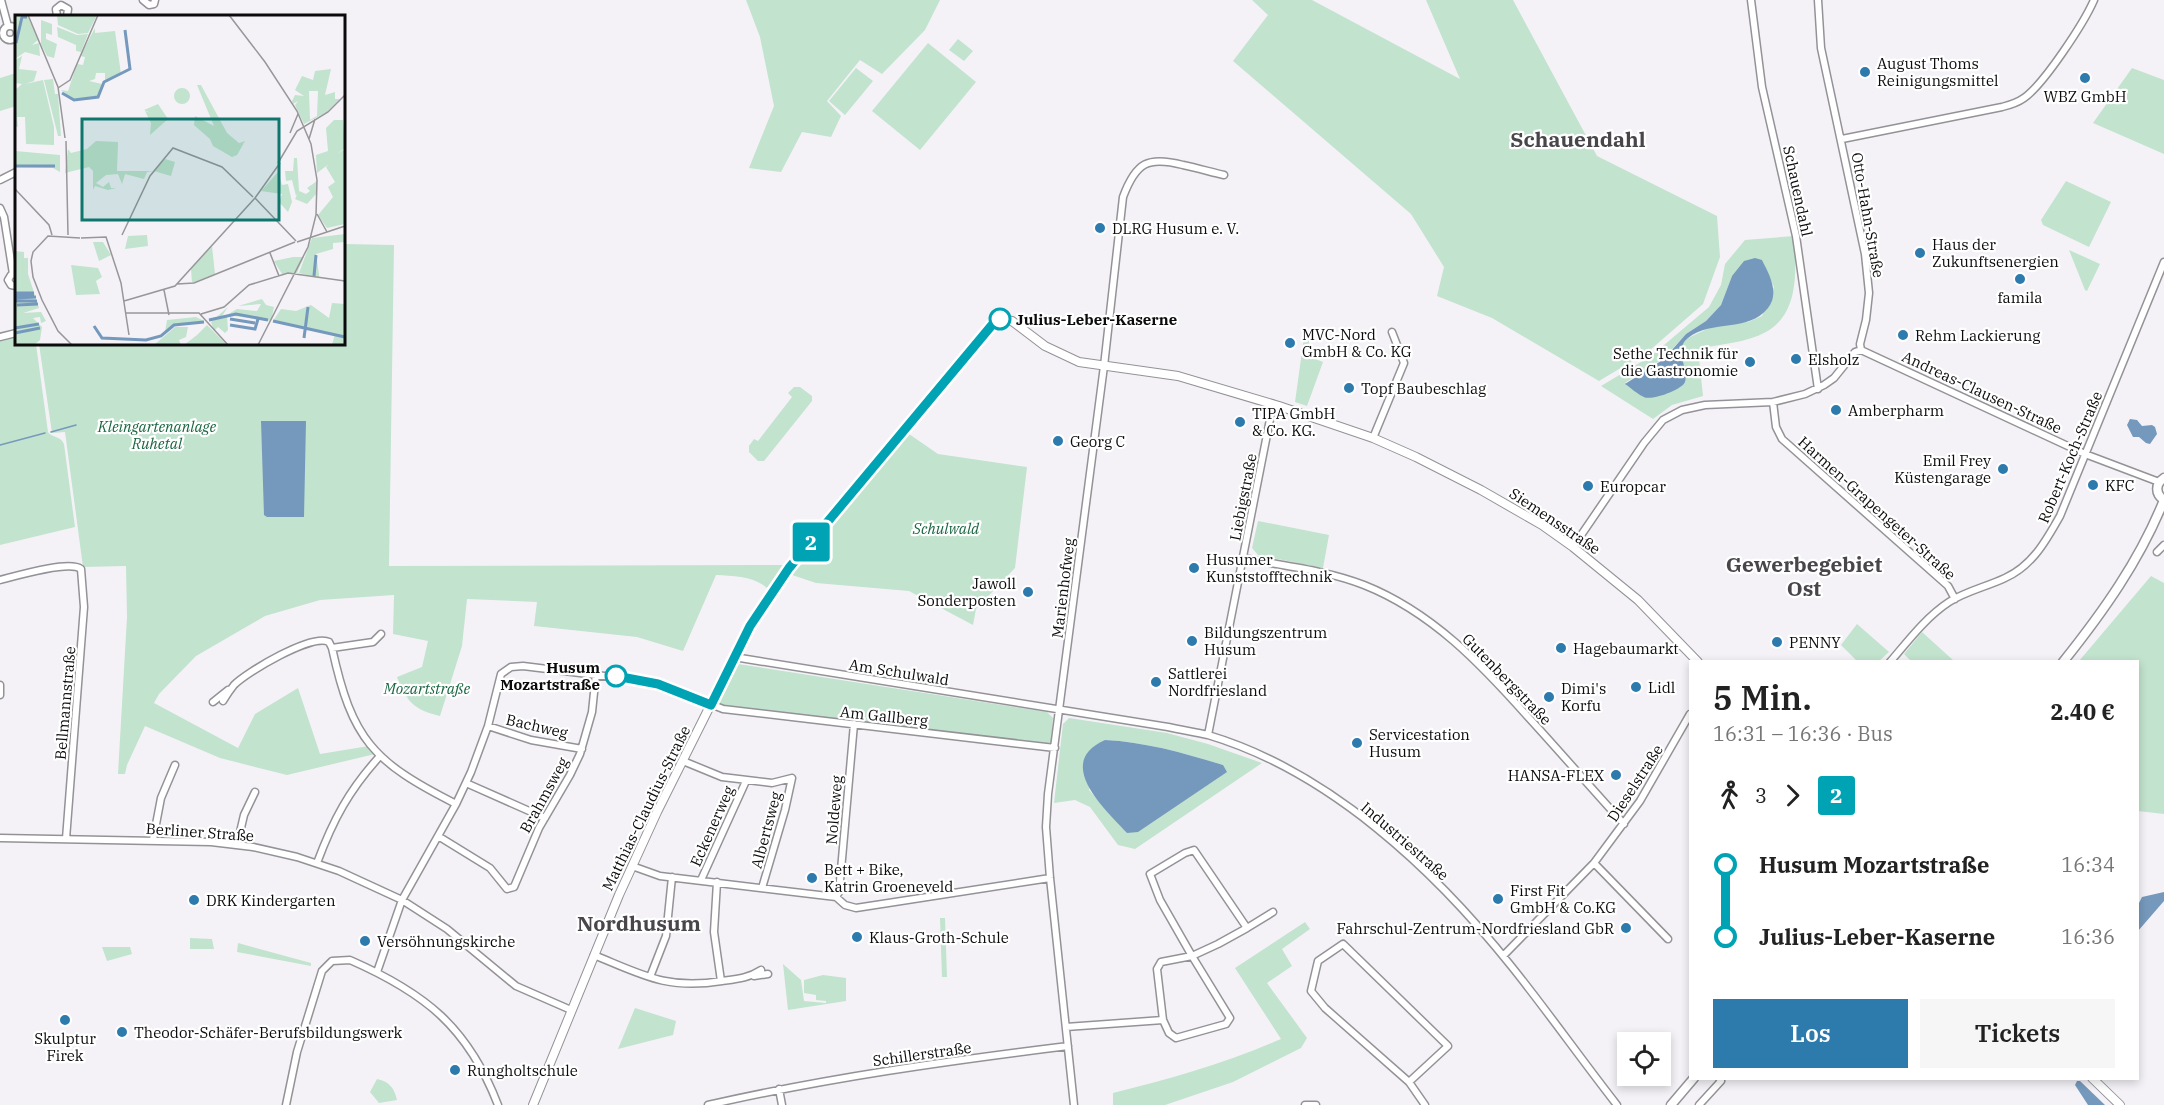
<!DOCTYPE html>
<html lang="de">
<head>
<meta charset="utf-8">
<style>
	body { margin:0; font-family:"IBM Plex Serif",serif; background:#f6f6f6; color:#222; height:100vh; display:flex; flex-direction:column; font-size:22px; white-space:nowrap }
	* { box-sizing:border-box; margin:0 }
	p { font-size:20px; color:#767676 }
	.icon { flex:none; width:33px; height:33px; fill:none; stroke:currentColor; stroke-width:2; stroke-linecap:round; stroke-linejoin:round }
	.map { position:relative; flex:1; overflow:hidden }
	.drawer { position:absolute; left:1689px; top:660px; width:450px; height:420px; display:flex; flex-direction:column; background:#fff; border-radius:0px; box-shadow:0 3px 9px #0003 }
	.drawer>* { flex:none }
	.badge { padding:0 12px; border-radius:4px; font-size:21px; line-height:39px }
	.tools { position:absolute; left:1617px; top:1032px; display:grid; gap:12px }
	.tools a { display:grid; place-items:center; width:54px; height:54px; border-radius:0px; background:#fff; box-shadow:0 3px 9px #0003; font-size:30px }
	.map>.badge { position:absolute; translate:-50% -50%; box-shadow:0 0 0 3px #fff }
	.legs { display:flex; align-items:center; gap:9px; height:66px; padding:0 24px; font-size:20px }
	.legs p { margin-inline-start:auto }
	.headline { display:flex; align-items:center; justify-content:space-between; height:102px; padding:0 24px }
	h1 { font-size:33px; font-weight:600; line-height:45px }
	.button { display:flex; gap:12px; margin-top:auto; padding:12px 24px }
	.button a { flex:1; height:69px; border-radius:0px; background:#2d7aad; color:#fff; font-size:24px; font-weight:600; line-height:69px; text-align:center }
	.button a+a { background:#f6f6f6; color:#222 }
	ul { padding:0 24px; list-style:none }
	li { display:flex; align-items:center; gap:21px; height:72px; font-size:22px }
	li i { display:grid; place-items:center; width:9px; height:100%; margin:0 8px; background:currentColor }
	li i::after { content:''; width:15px; height:15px; margin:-8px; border:4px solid; border-radius:50%; background:#fff }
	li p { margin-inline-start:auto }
	li:first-child i { background:linear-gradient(#0000 50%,currentColor 0) }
	li:last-child i { background:linear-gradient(currentColor 50%,#0000 0) }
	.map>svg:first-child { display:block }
	.green { fill:#c2e3ce; fill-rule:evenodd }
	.water { fill:#7599bc }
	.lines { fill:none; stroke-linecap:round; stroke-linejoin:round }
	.stream { stroke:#7599bc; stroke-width:1.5 }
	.minor-casing { stroke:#949297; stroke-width:9 }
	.tertiary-casing { stroke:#949297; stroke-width:10 }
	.secondary-casing { stroke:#949297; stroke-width:11 }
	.minor { stroke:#fff; stroke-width:6 }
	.tertiary { stroke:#fff; stroke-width:8 }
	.secondary { stroke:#fff; stroke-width:8 }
	.line-1-casing { stroke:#fff; stroke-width:14 }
	.line-1 { stroke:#00a3b4; stroke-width:9 }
	.poi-dot { fill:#2d7aad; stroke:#fff; stroke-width:2 }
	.stop-1-dot { fill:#fff; stroke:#00a3b4; stroke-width:3 }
	.labels { text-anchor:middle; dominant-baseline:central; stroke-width:4.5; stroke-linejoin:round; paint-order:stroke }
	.poi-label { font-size:15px; fill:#0c0b0c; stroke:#fff; text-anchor:start }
	.street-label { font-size:15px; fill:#0c0b0c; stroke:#fff }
	.stop-label { font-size:15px; font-weight:bold; fill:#0c0b0c; stroke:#fff; text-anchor:start }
	.park-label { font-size:15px; font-style:italic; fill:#196641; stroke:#fff }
	.district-label { font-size:21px; font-weight:bold; fill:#48464a; stroke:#fff }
	.inset-river { fill:none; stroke:#7599bc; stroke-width:3 }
	.inset-road { fill:none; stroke:#979699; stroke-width:1.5 }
	.view { fill:#0f766e; fill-opacity:0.15; stroke:#0f766e; stroke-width:3 }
	.inset-edge { fill:none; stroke:#0c0b0c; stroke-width:3 }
</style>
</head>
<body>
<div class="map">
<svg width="2164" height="1105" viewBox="0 0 2164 1105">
	<rect width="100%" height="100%" fill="#f4f2f7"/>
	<path class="green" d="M746 0H940L925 30 882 74 860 60 827 101 841 116 831 137 802 132 781 172 749 168 774 106 760 37Z
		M1252 0H1312L1460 79 1426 0H1513L1597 156 1717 216 1720 257 1703 304 1649 351 1599 381 1492 318 1437 296 1444 267 1411 214 1233 61 1268 15Z
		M958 39 973 51 964 61 949 50Z
		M928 43 976 82 920 150 872 111Z
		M856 68 873 81 845 115 829 101Z
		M2132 68 2164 80V154L2093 123Z
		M16 73V106L0 111V78Z
		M2066 181 2111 202 2089 247 2043 225 2041 220Z
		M1794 236C1796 269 1800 313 1766 332 1746 343 1720 344 1698 349L1703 396 1672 405 1653 419 1601 386 1651 356 1709 307 1721 285 1725 264 1745 240ZM1762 260 1774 287 1762 316 1748 322 1711 327 1686 339 1681 347 1685 381 1625 383 1664 358 1686 334 1706 321 1721 305 1732 276Z
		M344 244 394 245 389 566 784 565 767 588C754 576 733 576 716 575L683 651 637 637 534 626 537 602 467 599 462 646 440 716C414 710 406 701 397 677L422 667 428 641 393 634 394 595 320 600 265 616 196 656 159 694 154 703 238 748 255 714 298 688 320 754 369 746 375 754 287 775 220 758 145 726 127 765 125 774H118L127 617 126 566 83 567 65 432 52 433 39 344H344Z
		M2069 250 2100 264 2087 291 2085 290Z
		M16 335V344H36L48 432C52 438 61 436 64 444L75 527 0 545V339Z
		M1304 337 1310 339 1305 355 1323 362 1307 406 1295 402Z
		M794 387H800L812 396V401L764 461H758L749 452V446L754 439 758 441 792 397 788 393Z
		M909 434 938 454 1027 467 1015 568 976 609 973 625 909 591 816 583 789 574Z
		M1258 521 1329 535 1323 568 1258 555 1252 548Z
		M2151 576 2164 583V814L2138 811V662L2079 661Z
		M1857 624 1889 652 1879 661H1857L1841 645Z
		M1922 632 1954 661H1911L1904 654Z
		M738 664 1047 712 1053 718 1051 742 1043 746 721 707 718 702 719 698Z
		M1069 718 1167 733 1208 744 1262 763 1135 849 1118 845 1090 807 1075 800 1054 803 1063 724ZM1105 740C1145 742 1184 753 1223 765L1127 833 1089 790Z
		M940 918H945L947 977H942Z
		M1305 922 1310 929 1282 949 1292 966 1267 983 1307 1038 1301 1048 1233 1082 1165 1105H1113V1093C1171 1079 1226 1063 1281 1039L1235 968Z
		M190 938 212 939 214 949H190Z
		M238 943 311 963V966L237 952Z
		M102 947H130L132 954 107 961Z
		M783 964 801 980 804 1001 826 1003V1001L816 1000V995L804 993V980L823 975 846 978V1001L788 1010Z
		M635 1008 676 1021 673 1035 618 1049Z
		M377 1079C390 1082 394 1088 397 1100L379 1103 370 1092Z"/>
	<path class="water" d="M1755 258 1762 260C1769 274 1780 293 1768 308 1748 333 1712 319 1688 338 1673 350 1689 367 1685 382 1682 390 1651 401 1644 397 1637 394 1631 388 1625 384L1664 359 1686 334 1706 321 1721 305 1732 276 1744 261Z
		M2130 419 2137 420 2142 426 2152 425 2155 427 2157 434 2150 444 2146 443 2139 437H2133L2127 425Z
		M261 421H306L304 517H267L264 515Z
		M1105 740C1145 742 1184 753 1223 765L1227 772 1138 832 1127 833C1106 810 1053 763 1105 740Z
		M2164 892V901L2138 931V905L2142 897Z
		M2077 1081H2080L2105 1105H2088L2075 1085Z"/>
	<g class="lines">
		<path class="stream" d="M51 432 76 425
			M0 445 45 433"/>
		<g class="minor-casing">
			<path id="minor" d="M1 0 8 26
				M143 0 149 5 154 4 155 0
				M1751 0 1762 87 1796 236 1818 389
				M1818 0 1821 48 1865 254 1869 293 1866 320 1860 344 1861 350
				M57 16 56 9 61 5 68 9 67 16
				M3 33a7 7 0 1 1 14 0a7 7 0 1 1-14 0Z
				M1842 139 2002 107C2010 105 2017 103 2024 98 2044 84 2084 23 2094 0
				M0 180 16 172
				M0 208 4 217 13 274
				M16 274 11 275 8 280 11 285 16 286
				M0 337 16 333
				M1861 350 2085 454 2159 482
				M1773 402 1776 427 1782 439 1948 586 1955 599
				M1373 438 1404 363 1392 332
				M1573 547 1644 443 1663 420 1682 410 1705 405 1773 402 1805 394 1824 385 1834 378 1855 352 1861 350
				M2157 552 2164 545
				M1243 558C1283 566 1326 570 1364 585 1432 612 1481 664 1529 718 1561 753 1592 789 1624 824
				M0 580C16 576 69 560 81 569L84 607 66 839
				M332 648C352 740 373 762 456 804
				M734 657 1168 727C1181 730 1195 732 1208 735 1329 771 1435 870 1512 967 1548 1012 1581 1059 1617 1105
				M1890 662C1908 641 1926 617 1949 602 1966 591 1986 587 2005 578 2032 566 2046 541 2060 516L2164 262
				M0 685V695
				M223 701C226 696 230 690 234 685 247 672 312 633 329 642L332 648 373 642 381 634
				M213 702 228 690
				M488 726 531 740 582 749
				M1208 735 1273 404
				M683 761 722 777 772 783 792 778 785 810 762 888
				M466 783 545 818
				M438 836 490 868 507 889 514 887 539 828 570 775 580 754 592 712 596 673
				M0 838 211 842 253 847 297 857 339 871 402 900 447 929 516 986 571 1010
				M153 840 161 798 175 765
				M237 845 244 815 255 792
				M317 863C333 820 349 790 380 756
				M1594 863 1668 939
				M632 866 660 876 836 897 845 905 856 908 1050 878
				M701 880 746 781
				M717 882 714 932 721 981
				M836 897 839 892 841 870 854 724
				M1247 928 1218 944 1192 956 1160 900 1150 874 1185 853 1194 850 1247 928 1273 912
				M594 955C643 975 667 990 722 981 737 979 749 978 761 970
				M1503 956 1594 863 1640 801 1690 714
				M377 972 402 900 456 804 471 772 488 726 501 674 511 667 523 666 645 681 668 687 723 709 1055 748
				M754 976 768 974
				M650 977 666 936 672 877
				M1066 1027 1163 1020 1169 1033 1176 1038 1226 1024 1230 1018 1192 956 1161 962 1157 969 1163 1020
				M1409 1082 1448 1046 1343 944 1318 961 1311 991 1325 1008 1409 1082 1425 1105
				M779 1089 782 1105
				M286 1105 297 1052 322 971 332 961 350 960C425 993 468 1027 498 1105
				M708 1105C826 1078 947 1061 1068 1046
				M1074 1105 1050 878 1046 827 1048 794 1104 366 1123 197C1136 162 1148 156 1183 165 1197 168 1211 172 1224 175
				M1305 1105H1316
				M1699 1105 1721 1081 1719 1078"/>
		</g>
		<g class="tertiary-casing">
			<path id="tertiary" d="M2092 1078 2120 1105
				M533 1105 619 895 657 812 750 626 789 568 992 325 1001 319 1012 321 1045 346 1079 362 1178 376 1279 406 1373 438 1416 457 1481 490 1542 525 1573 547 1638 600 1698 662"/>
		</g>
		<g class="secondary-casing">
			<path id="secondary" d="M2164 478C2155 484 2155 494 2164 500
				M2063 662C2103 612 2140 560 2164 500
				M1671 1105 1694 1078"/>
		</g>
		<use href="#minor" class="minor"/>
		<use href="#tertiary" class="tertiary"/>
		<use href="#secondary" class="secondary"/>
	</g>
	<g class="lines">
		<g class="line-1-casing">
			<path id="line-1" d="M616 676 658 684 711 705 750 626 789 568 992 325 1000 319"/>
		</g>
		<use href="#line-1" class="line-1"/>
	</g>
	<g class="poi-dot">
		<circle cx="1865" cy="72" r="6"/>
		<circle cx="2085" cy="78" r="6"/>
		<circle cx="1100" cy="228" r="6"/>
		<circle cx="1920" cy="253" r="6"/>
		<circle cx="2020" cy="279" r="6"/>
		<circle cx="1903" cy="335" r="6"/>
		<circle cx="1290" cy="343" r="6"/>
		<circle cx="1796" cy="359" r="6"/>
		<circle cx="1750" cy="362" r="6"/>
		<circle cx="1349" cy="388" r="6"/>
		<circle cx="1836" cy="410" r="6"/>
		<circle cx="1240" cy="422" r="6"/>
		<circle cx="1058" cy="441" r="6"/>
		<circle cx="2003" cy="469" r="6"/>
		<circle cx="2093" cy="485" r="6"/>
		<circle cx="1588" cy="486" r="6"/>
		<circle cx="1194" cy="568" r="6"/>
		<circle cx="1028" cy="592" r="6"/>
		<circle cx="1192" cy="641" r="6"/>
		<circle cx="1777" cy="642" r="6"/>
		<circle cx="1561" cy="648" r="6"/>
		<circle cx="1156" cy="682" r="6"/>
		<circle cx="1636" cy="687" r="6"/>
		<circle cx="1549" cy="697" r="6"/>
		<circle cx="1357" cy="743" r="6"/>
		<circle cx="1616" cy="775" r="6"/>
		<circle cx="812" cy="878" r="6"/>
		<circle cx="1498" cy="899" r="6"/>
		<circle cx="194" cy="900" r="6"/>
		<circle cx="1626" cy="928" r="6"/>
		<circle cx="857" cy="937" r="6"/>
		<circle cx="365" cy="941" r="6"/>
		<circle cx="65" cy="1020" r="6"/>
		<circle cx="122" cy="1032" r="6"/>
		<circle cx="455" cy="1070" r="6"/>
	</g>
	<g class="stop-1-dot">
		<circle cx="1000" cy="319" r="10"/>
		<circle cx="616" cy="676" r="10"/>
	</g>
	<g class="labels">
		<g class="poi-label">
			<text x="1877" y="63">August Thoms<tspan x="1877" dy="17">Reinigungsmittel</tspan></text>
			<text x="2085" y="96" text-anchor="middle">WBZ GmbH</text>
			<text x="1112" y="228">DLRG Husum e. V.</text>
			<text x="1932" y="244">Haus der<tspan x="1932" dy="17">Zukunftsenergien</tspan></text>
			<text x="2020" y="297" text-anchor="middle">famila</text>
			<text x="1302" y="334">MVC-Nord<tspan x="1302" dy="17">GmbH &amp; Co. KG</tspan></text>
			<text x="1915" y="335">Rehm Lackierung</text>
			<text x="1738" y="353" text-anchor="end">Sethe Technik für<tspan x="1738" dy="17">die Gastronomie</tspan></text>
			<text x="1808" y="359">Elsholz</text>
			<text x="1361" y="388">Topf Baubeschlag</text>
			<text x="1848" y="410">Amberpharm</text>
			<text x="1252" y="413">TIPA GmbH<tspan x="1252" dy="17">&amp; Co. KG.</tspan></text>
			<text x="1070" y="441">Georg C</text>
			<text x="1991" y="460" text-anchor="end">Emil Frey<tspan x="1991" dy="17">Küstengarage</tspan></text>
			<text x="2105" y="485">KFC</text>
			<text x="1600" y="486">Europcar</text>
			<text x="1206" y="559">Husumer<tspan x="1206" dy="17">Kunststofftechnik</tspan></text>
			<text x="1016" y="583" text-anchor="end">Jawoll<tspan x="1016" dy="17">Sonderposten</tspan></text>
			<text x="1204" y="632">Bildungszentrum<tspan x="1204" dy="17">Husum</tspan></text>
			<text x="1789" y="642">PENNY</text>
			<text x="1573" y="648">Hagebaumarkt</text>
			<text x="1168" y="673">Sattlerei<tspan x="1168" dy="17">Nordfriesland</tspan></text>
			<text x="1648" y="687">Lidl</text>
			<text x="1561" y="688">Dimi's<tspan x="1561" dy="17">Korfu</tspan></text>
			<text x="1369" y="734">Servicestation<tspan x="1369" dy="17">Husum</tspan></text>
			<text x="1604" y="775" text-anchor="end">HANSA-FLEX</text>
			<text x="824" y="869">Bett + Bike,<tspan x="824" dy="17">Katrin Groeneveld</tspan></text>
			<text x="1510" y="890">First Fit<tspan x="1510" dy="17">GmbH &amp; Co.KG</tspan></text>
			<text x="206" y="900">DRK Kindergarten</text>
			<text x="1614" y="928" text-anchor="end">Fahrschul-Zentrum-Nordfriesland GbR</text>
			<text x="869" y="937">Klaus-Groth-Schule</text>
			<text x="377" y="941">Versöhnungskirche</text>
			<text x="134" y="1032">Theodor-Schäfer-Berufsbildungswerk</text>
			<text x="65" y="1038" text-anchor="middle">Skulptur<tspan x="65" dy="17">Firek</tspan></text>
			<text x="467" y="1070">Rungholtschule</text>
		</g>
		<g class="street-label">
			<text transform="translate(1798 191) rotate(78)">Schauendahl</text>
			<text transform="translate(1868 215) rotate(80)">Otto-Hahn-Straße</text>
			<text transform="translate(1982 392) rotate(25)">Andreas-Clausen-Straße</text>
			<text transform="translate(2070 457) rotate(-67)">Robert-Koch-Straße</text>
			<text transform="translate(1243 497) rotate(-79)">Liebigstraße</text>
			<text transform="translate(1877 508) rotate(42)">Harmen-Grapengeter-Straße</text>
			<text transform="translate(1555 521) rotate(34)">Siemensstraße</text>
			<text transform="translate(1063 588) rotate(-83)">Marienhofweg</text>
			<text transform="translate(899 672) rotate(9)">Am Schulwald</text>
			<text transform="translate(1507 679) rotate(46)">Gutenbergstraße</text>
			<text transform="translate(65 703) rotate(-85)">Bellmannstraße</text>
			<text transform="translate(884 716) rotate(6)">Am Gallberg</text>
			<text transform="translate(537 726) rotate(13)">Bachweg</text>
			<text transform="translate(1635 783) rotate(-57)">Dieselstraße</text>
			<text transform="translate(544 795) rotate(-61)">Brahmsweg</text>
			<text transform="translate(646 808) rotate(-64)">Matthias-Claudius-Straße</text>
			<text transform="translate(834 810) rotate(-85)">Noldeweg</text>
			<text transform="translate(712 826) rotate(-66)">Eckenerweg</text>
			<text transform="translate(766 830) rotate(-75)">Albertsweg</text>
			<text transform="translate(200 832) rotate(4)">Berliner Straße</text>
			<text transform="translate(1405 841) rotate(41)">Industriestraße</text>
			<text transform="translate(922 1054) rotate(-8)">Schillerstraße</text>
		</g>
		<g class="stop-label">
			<text x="1016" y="319">Julius-Leber-Kaserne</text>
			<text x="600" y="667" text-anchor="end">Husum<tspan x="600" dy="17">Mozartstraße</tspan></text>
		</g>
		<g class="park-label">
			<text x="157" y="426">Kleingartenanlage<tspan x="157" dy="17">Ruhetal</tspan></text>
			<text x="946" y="528">Schulwald</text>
			<text x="427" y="688">Mozartstraße</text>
		</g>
		<g class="district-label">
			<text x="1578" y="139">Schauendahl</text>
			<text x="1804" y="564">Gewerbegebiet<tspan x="1804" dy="24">Ost</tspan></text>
			<text x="639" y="923">Nordhusum</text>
		</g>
	</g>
	<g transform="translate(15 15)">
		<rect width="330" height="330" fill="#f4f2f7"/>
		<path d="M0 0H12L23 25 17 30 24 28 25 41 10 37 0 44ZM42 0H82L73 18 63 19 43 10ZM26 5 37 9V20L31 18V24L42 29 39 43 32 41 26 29ZM42 12 62 20 73 19 66 37 61 36V30L43 22ZM80 13V18L100 16 106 59 90 66V58H81L80 64 74 66 87 69 83 81 58 84 46 75 53 76 62 49 68 50 70 42 65 41ZM7 41 4 54 22 56 19 66 10 69 28 65 39 112V130L11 129 10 102H2L3 112 0 111V75L7 69 0 68V45ZM316 54 310 80 320 77V84H325L312 97 289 109 280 90 283 86 278 89 277 86 280 80 289 81 280 75 287 61 298 65 300 56ZM294 76H303L302 101 295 105ZM38 64 40 79H43L46 121H43L29 65ZM182 70H186L212 118 224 128 230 126 222 140 217 142 198 131 195 124 179 110 180 101 199 111ZM159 81a8 8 0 1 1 16 0a8 8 0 1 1-16 0ZM143 89 153 104 135 120 136 108 130 96 136 98 129 95ZM319 105H328L330 133 322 139 330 134V209L312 213 303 200 318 182 313 172 320 167 311 152 314 149 302 158 301 140 313 136 311 113ZM81 126 103 127 102 156H138L132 157 129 164 110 159 107 169 103 159 91 160 81 168 88 172 94 167 96 173H101L93 175 80 171 78 175V156L74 152 50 158 53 134 56 138 72 134ZM0 136 45 140V157L38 153 0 152ZM279 143H282L284 176 291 179 295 176 292 173 302 166V178L292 189 280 184 283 178 281 181 277 165 271 166 270 156H278ZM150 144 160 147 156 161 139 156ZM263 157 267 170 273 169 277 187 273 197 264 187 267 179 246 176ZM330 219V227L318 228V234L301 239 304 259 330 251 304 259V263L284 258 297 223ZM132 220 133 231 110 234 113 221ZM78 227H88L96 240 84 246ZM197 231 200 259 177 268 176 254ZM0 236 9 237V243H13V259L24 293 8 298 26 297 31 306 26 308 25 302 18 303 27 312 25 325 19 330H0ZM278 242H289L282 258 267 259 259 246ZM56 250 83 253 87 262 81 266 85 279 61 280ZM247 284 251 290 259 292 256 306 212 300 222 294 242 296 246 289 223 291ZM317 288 330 289 329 330H317L320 319 258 306 266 294 281 296 296 290 314 303ZM213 292 207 301H212L213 315 210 318 203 312 199 316 196 307ZM181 302 189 306 160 310 150 317 152 305ZM192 310 212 330H169L182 320ZM160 312H173L171 322 164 325 166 330H139Z" fill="#c2e3ce" fill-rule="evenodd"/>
		<path class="inset-river" d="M1 28 7 2H12M47 78 59 85 83 82 89 67 115 54 110 15M0 151H40M299 261 301 240M0 278H19M0 280H19M0 283 21 282M1 286H22M2 290 23 289M215 304 240 308M194 305 221 299 253 305M258 306 330 322M215 310 240 314 243 304M79 311 87 323 131 325 146 321 159 310 189 307M0 313 24 309M0 318 25 313M289 323 293 292"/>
		<path class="inset-road" d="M13 0 43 72 50 123M214 0 250 47 282 96 296 129 302 165 301 200 293 232 243 330M43 73 55 65 83 0M275 118 283 99M294 124 300 104M51 126 53 220M263 148 282 116 313 97 330 80M0 174 34 210 37 220M240 183 281 226M302 199 312 217M107 220 135 161 158 133 207 152 238 182M66 223 91 222 106 268 114 320M282 227 330 211M255 238 264 261M162 269 179 268 280 227M149 275 154 300M109 286 160 271 240 183 265 148M111 298H184L213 330M186 299 209 292 234 270 273 258 330 266M57 330 43 316 27 285 18 262 16 246 18 237 33 221 65 223"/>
		<path class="view" d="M67 104H264V205H67Z"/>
		<rect width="330" height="330" class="inset-edge"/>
	</g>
</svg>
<div class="tools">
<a><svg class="icon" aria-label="locate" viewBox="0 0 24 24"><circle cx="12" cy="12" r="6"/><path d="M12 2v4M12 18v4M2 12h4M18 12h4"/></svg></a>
</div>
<b class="badge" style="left:811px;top:542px;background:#00a3b4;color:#fff">2</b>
<section class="drawer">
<div class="headline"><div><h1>5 Min.</h1><p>16:31 – 16:36 · Bus</p></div><b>2.40 €</b></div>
<div class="legs"><svg class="icon" aria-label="walk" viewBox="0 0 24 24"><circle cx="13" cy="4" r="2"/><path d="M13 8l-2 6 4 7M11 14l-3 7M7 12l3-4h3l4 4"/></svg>3<svg class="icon" aria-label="forward" viewBox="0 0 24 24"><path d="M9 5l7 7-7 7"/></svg><b class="badge" style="background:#00a3b4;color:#fff">2</b></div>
<ul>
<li><i style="color:#00a3b4"></i><b>Husum Mozartstraße</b><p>16:34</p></li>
<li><i style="color:#00a3b4"></i><b>Julius-Leber-Kaserne</b><p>16:36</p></li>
</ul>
<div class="button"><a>Los</a><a>Tickets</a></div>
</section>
</div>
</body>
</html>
